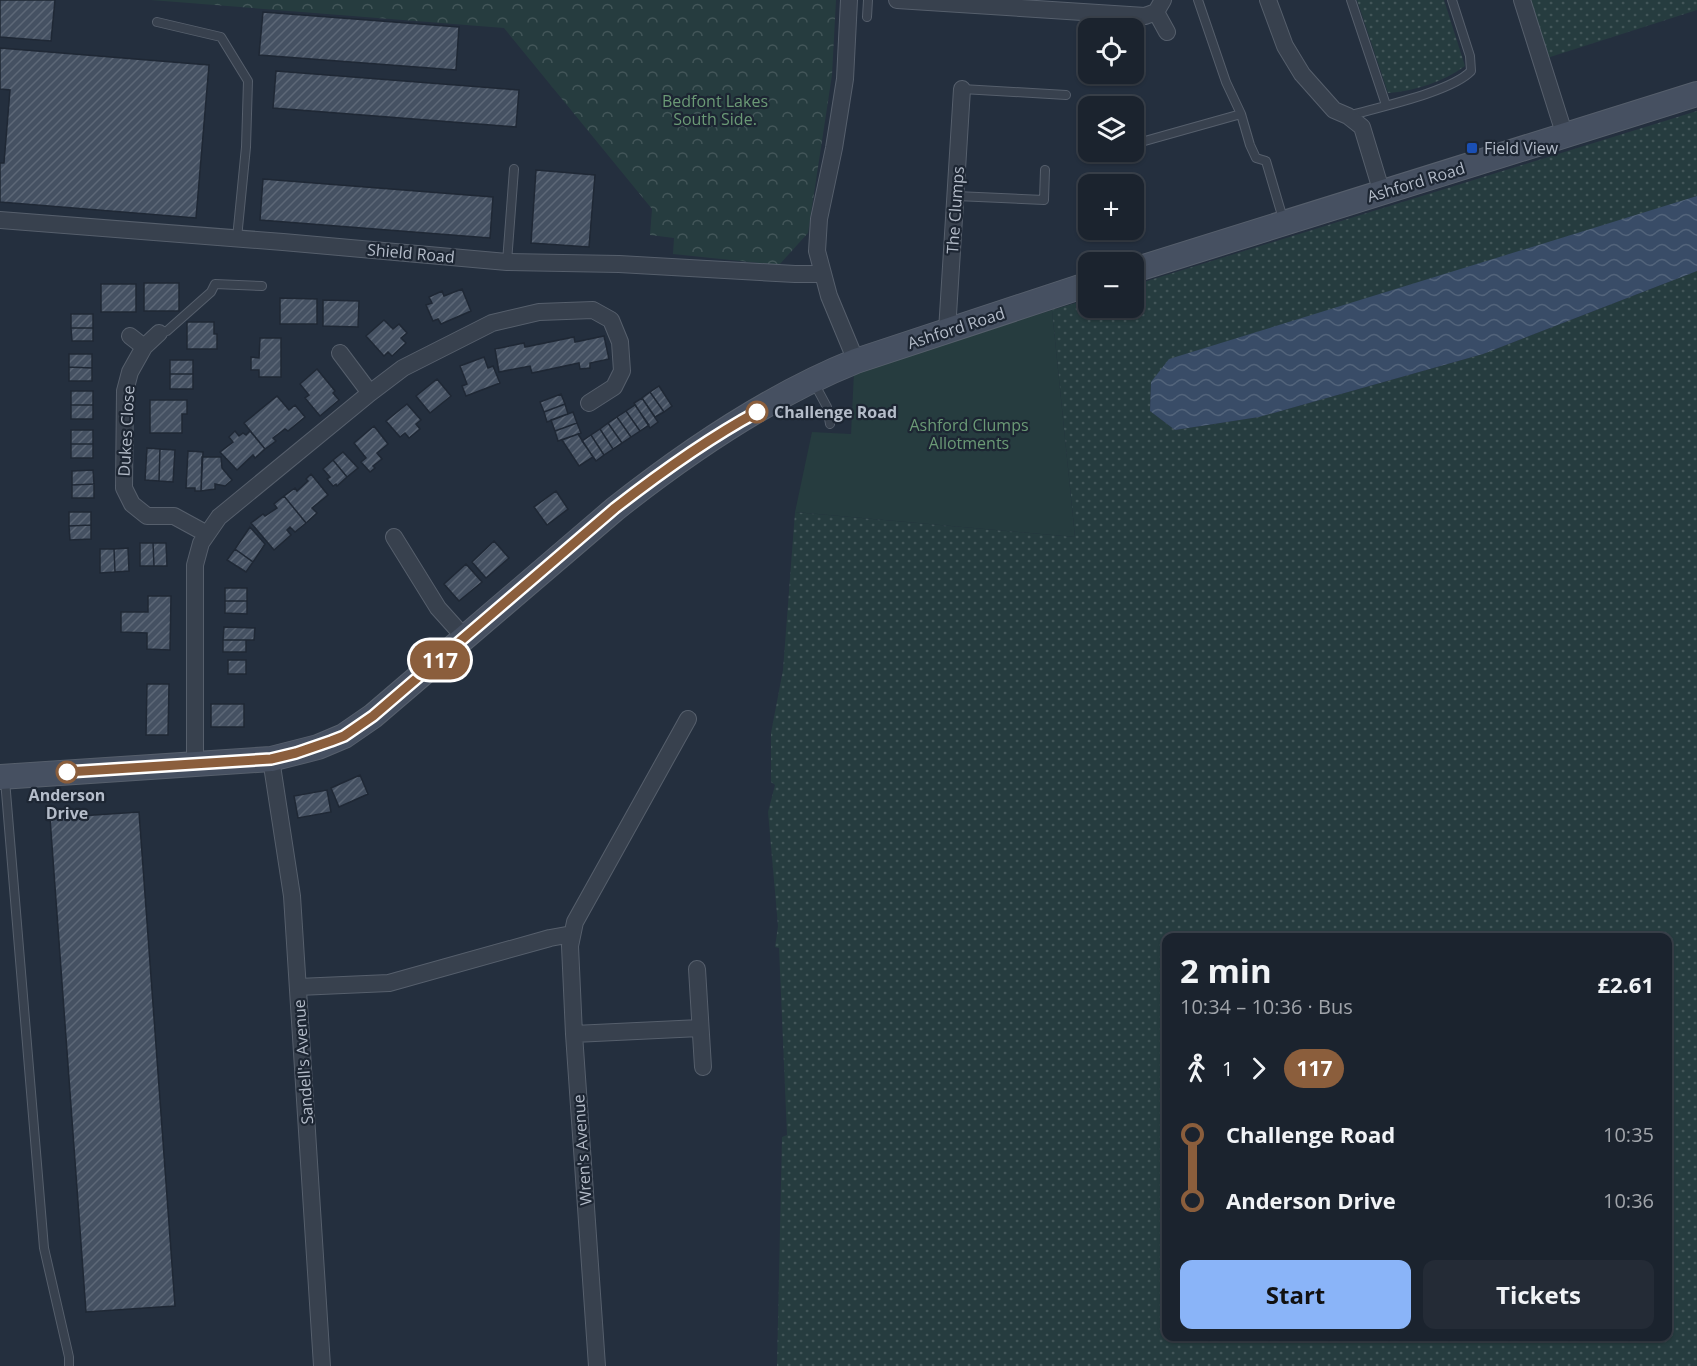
<!DOCTYPE html>
<html lang="en">
<head>
<meta charset="utf-8">
<style>
	body { margin:0; font-family:"Open Sans",sans-serif; background:#242b36; color:#f1f3f6; height:100vh; display:flex; flex-direction:column; font-size:22px; white-space:nowrap }
	* { box-sizing:border-box; margin:0 }
	p { font-size:20px; color:#a0a4aa }
	.icon { flex:none; width:33px; height:33px; fill:none; stroke:currentColor; stroke-width:2; stroke-linecap:round; stroke-linejoin:round }
	.map { position:relative; flex:1; overflow:hidden }
	.drawer { position:absolute; left:1162px; top:933px; width:510px; height:408px; display:flex; flex-direction:column; background:#1b232e; border-radius:12px; box-shadow:0 2px 4px #0004,0 0 0 2px #39404a }
	.drawer>* { flex:none }
	.badge { padding:0 12px; border-radius:20px; font-size:21px; line-height:39px }
	.controls { position:absolute; left:1078px; top:18px; display:grid; gap:12px }
	.controls a { display:grid; place-items:center; width:66px; height:66px; border-radius:12px; background:#1b232e; box-shadow:0 2px 4px #0004,0 0 0 2px #39404a; font-size:30px }
	.map>.badge { position:absolute; translate:-50% -50%; box-shadow:0 0 0 3px #fff }
	.legs { display:flex; align-items:center; gap:9px; height:66px; padding:0 18px; font-size:20px }
	.legs p { margin-inline-start:auto }
	.headline { display:flex; align-items:center; justify-content:space-between; height:102px; padding:0 18px }
	h1 { font-size:33px; font-weight:700; line-height:45px }
	.cta { display:flex; gap:12px; margin-top:auto; padding:12px 18px }
	.cta a { flex:1; height:69px; border-radius:12px; background:#8ab4f8; color:#111; font-size:24px; font-weight:700; line-height:69px; text-align:center }
	.cta a+a { background:#242b36; color:#f1f3f6 }
	ul { padding:0 18px; list-style:none }
	li { display:flex; align-items:center; gap:21px; height:66px; font-size:22px }
	li i { display:grid; place-items:center; width:9px; height:100%; margin:0 8px; background:currentColor }
	li i::after { content:''; width:15px; height:15px; margin:-8px; border:4px solid; border-radius:50%; background:#1b232e }
	li p { margin-inline-start:auto }
	li:first-child i { background:linear-gradient(#0000 50%,currentColor 0) }
	li:last-child i { background:linear-gradient(currentColor 50%,#0000 0) }
	.map>svg:first-child { display:block }
	.grass { fill:url(#grass-dots); fill-rule:evenodd }
	.park { fill:url(#park-crowns) }
	.garden { fill:#263c3f }
	.water { fill:url(#water-waves) }
	.building { fill:url(#building-hatch); stroke:#1f2835; stroke-width:1.5 }
	.lines { fill:none; stroke-linecap:round; stroke-linejoin:round }
	.lane-casing { stroke:#565f6c; stroke-width:10 }
	.street-casing { stroke:#565f6c; stroke-width:18 }
	.secondary-casing { stroke:#565f6c; stroke-width:26 }
	.lane { stroke:#38414e; stroke-width:8 }
	.street { stroke:#38414e; stroke-width:16 }
	.secondary { stroke:#465061; stroke-width:24 }
	.line-1-casing { stroke:#fff; stroke-width:14 }
	.line-1 { stroke:#8b5e3c; stroke-width:9 }
	.transit-dot { fill:#1a4fb4; stroke:#1d2633; stroke-width:2 }
	.stop-1-dot { fill:#fff; stroke:#8b5e3c; stroke-width:3 }
	.labels { text-anchor:middle; dominant-baseline:central; stroke-width:4.5; stroke-linejoin:round; paint-order:stroke }
	.park-label { font-size:16px; fill:#6b9a76; stroke:#1d2633 }
	.poi-label { font-size:16px; fill:#b4bcc9; stroke:#1d2633; text-anchor:start }
	.street-label { font-size:16px; fill:#b4bcc9; stroke:#1d2633 }
	.stop-label { font-size:16px; font-weight:bold; fill:#b4bcc9; stroke:#1d2633; text-anchor:start }
</style>
</head>
<body>
<div class="map">
<svg width="1697" height="1366" viewBox="0 0 1697 1366">
	<defs>
		<pattern id="grass-dots" width="8" height="8" patternUnits="userSpaceOnUse" patternTransform="scale(1.5)"><rect width="8" height="8" fill="#263c3f"/><path d="M2 2h.1M6 6h.1" fill="none" stroke="#435659" stroke-width="1.8" stroke-linecap="round"/></pattern>
		<pattern id="park-crowns" width="20" height="18" patternUnits="userSpaceOnUse" patternTransform="scale(1.5)"><rect width="20" height="18" fill="#263c3f"/><path d="M2 6a3 3 0 1 1 6 0M12 15a3 3 0 1 1 6 0" fill="none" stroke="#435659"/></pattern>
		<pattern id="water-waves" width="16" height="10" patternUnits="userSpaceOnUse" patternTransform="scale(1.5)"><rect width="16" height="10" fill="#394c67"/><path d="M0 5q4-4 8 0t8 0" fill="none" stroke="#53647b"/></pattern>
		<pattern id="building-hatch" width="6" height="6" patternUnits="userSpaceOnUse" patternTransform="scale(1.5)"><rect width="6" height="6" fill="#455162"/><path d="M-1 1l2-2M0 6l6-6M5 7l2-2" fill="none" stroke="#5d6877"/></pattern>
	</defs>
	<rect width="100%" height="100%" fill="#242f3e"/>
	<path class="grass" d="M1357 0H1444L1465 66C1443 82 1415 91 1388 93Z
		M1529 0H1697V10L1547 58Z
		M1697 111V196L1151 382 1150 411 1175 430 1259 417 1483 354 1697 271V1366H777L782 1137 787 1135 779 948 775 947 778 926 768 812 775 785 771 782V733L783 670 795 512 1075 537 1052 310 1089 299V308H1134V285ZM1167 938H1668V1336H1167Z"/>
	<path class="park" d="M151 0H836L832 75 808 233 779 265 673 254 674 238 650 235 652 209 504 28Z"/>
	<path class="garden" d="M1052 310 1075 537 795 512 812 432 851 434 854 371Z"/>
	<path class="water" d="M1697 196V271L1483 354 1259 417 1175 430 1150 411 1151 382 1169 359Z"/>
	<path class="building" d="M0 0H55L51 41 0 37Z
		M263 12 459 27 456 70 259 55Z
		M0 48 209 65 196 218 0 202V163H4L10 90 0 89Z
		M276 71 519 90 516 127 273 108Z
		M536 170 595 175 589 247 531 243Z
		M263 179 493 197 490 238 260 220Z
		M144 283H179V311H144Z
		M101 284H136V312H101Z
		M462 289 471 311 441 324 438 319 433 321 426 305 432 303 429 297 442 291 444 296Z
		M280 298 317 299V324H280Z
		M323 300 359 301 358 327 323 326Z
		M71 314H93V328H71Z
		M384 320 393 329 399 324 407 333 401 338 406 343 392 356 388 352 384 356 366 336Z
		M187 322H214V334H217V349H187Z
		M71 328H93V341H72Z
		M604 336 609 359 590 363V368L580 369 579 363 532 373 530 366 499 372 495 349 524 343 525 347 574 337 575 342Z
		M260 338H281V377H259V370H251V357L259 358Z
		M69 354H92V368L69 367Z
		M484 357 488 368 493 366 500 383 466 396 462 386 467 384 460 366Z
		M170 360H193V374H170Z
		M69 367 92 368V381H69Z
		M317 369 335 391 333 393 339 400 320 416 305 398 309 395 300 384Z
		M170 374H193V389H170Z
		M437 379 451 396 430 413 416 396Z
		M659 386 672 406 664 412 650 392Z
		M71 391H93V405H71Z
		M650 392 664 412 655 417 642 398Z
		M561 394 565 404 544 412 540 402Z
		M277 396 289 410 295 405 305 417 288 431 285 429 273 438 276 441 265 449 244 423Z
		M642 398 658 422 650 428 634 403Z
		M150 400H187V414H182V433H150Z
		M407 404 421 420 416 424 420 429 409 438 405 433 400 437 386 421Z
		M565 404 568 414 547 422 544 412Z
		M71 405H93V419H71Z
		M635 405 649 425 640 431 626 411Z
		M626 411 640 431 631 437 617 417Z
		M573 412 577 423 555 431 551 420Z
		M617 417 631 437 622 443 608 423Z
		M577 423 581 433 558 441 555 431Z
		M608 423 622 443 613 449 600 429Z
		M374 426 388 444 377 453 382 459 373 466 375 468 370 472 361 462 366 458 354 443Z
		M600 429 613 449 604 455 591 435Z
		M71 430H93V444H71Z
		M235 431 239 436 243 433 246 435 250 431 265 449 255 458 253 455 237 470 220 452 233 442 229 437Z
		M578 434 593 457 579 466 562 440Z
		M591 435 604 455 596 461 582 441Z
		M71 444H93V458H71Z
		M147 448 160 449 159 481 145 480Z
		M160 449 175 450 173 482 159 481Z
		M188 451 203 452 201 491H195V488H186Z
		M343 452 358 468 347 477 333 460Z
		M202 457H221L222 468 232 480 225 486 215 484V489L201 491Z
		M333 460 347 477 337 486 336 484 333 486 327 479 330 477 323 469Z
		M93 470 94 484 72 485V471Z
		M311 474 328 495 312 508 317 513 306 523 284 496 295 488 297 491 308 481 306 479Z
		M94 484V498H72V485Z
		M556 491 568 509 547 525 534 507Z
		M284 496 306 523 295 532 290 527 287 530 291 535 274 550 251 523 263 514 265 516 277 508 274 504Z
		M69 512H91V525L69 526Z
		M91 525V539L70 540 69 526Z
		M250 527 265 544 253 562 235 549Z
		M494 541 509 558 486 578 472 562Z
		M140 543H153L154 566H140Z
		M153 543H166L167 566H154Z
		M128 548 129 571 115 572 114 549Z
		M100 549H114L115 572 100 573Z
		M235 549 253 562 246 572 227 560Z
		M466 564 482 582 459 601 444 584Z
		M225 588H247V601H225Z
		M148 596H171L170 650 147 649V633L121 632V612H148Z
		M225 601H247V614L225 613Z
		M224 627 255 628 254 640H223Z
		M223 640H246V652H223Z
		M228 660H246V674H228Z
		M147 684H169L168 735H146Z
		M211 704H244V727H211Z
		M360 775 368 794 339 807 331 788Z
		M327 790 331 812 298 818 294 796Z
		M139 812 175 1306 86 1312 50 818Z"/>
	<g class="lines">
		<g class="lane-casing">
			<path id="lane" d="M1198 0 1226 82 1241 114 1250 145 1256 158 1266 161 1284 222
				M1351 0 1386 105
				M867 17 868 0
				M157 22 221 37 248 81 246 147 237 238
				M962 89 1066 95
				M1348 116C1379 107 1451 92 1471 71L1470 56 1452 0
				M1134 144 1241 114
				M956 196 1044 200 1045 170
				M507 262 514 169
				M159 333 167 331 211 292 215 284 262 286
				M813 381 827 407 830 424
				M5 780 44 1248 69 1357V1366"/>
		</g>
		<g class="street-casing">
			<path id="street" d="M849 0 845 79 834 148 819 219 817 251 829 296 856 361
				M897 0 1145 16 1156 12 1163 0
				M1268 0 1285 46 1302 74 1334 110 1348 116 1362 127 1382 193
				M1522 0 1565 136
				M1156 12 1167 32
				M0 220 283 242 507 262 619 264 795 274H822
				M947 331 962 89
				M159 333 144 347 130 372 125 391 124 488 132 504 147 516H174L207 534
				M130 336 144 347
				M340 353 370 393
				M394 537 438 608 465 638
				M271 759 292 896 322 1366
				M195 764V565L201 543 219 517 370 393 403 368 492 323 539 312 593 310 611 320 620 342 622 371 614 387 589 403
				M697 969 703 1067
				M298 987 389 983 550 938 572 934
				M574 1034 700 1028
				M597 1366 574 1034 570 946 575 922 688 719"/>
		</g>
		<g class="secondary-casing">
			<path id="secondary" d="M1134 270 1697 94
				M0 777 271 759 318 747 344 736 373 716 615 509C687 452 771 395 856 361L1089 284"/>
		</g>
		<use href="#lane" class="lane"/>
		<use href="#street" class="street"/>
		<use href="#secondary" class="secondary"/>
	</g>
	<g class="lines">
		<g class="line-1-casing">
			<path id="line-1" d="M67 772 271 759 296 753 331 741 344 736 373 716 615 508C660 473 707 439 757 412"/>
		</g>
		<use href="#line-1" class="line-1"/>
	</g>
	<rect class="transit-dot" x="1466" y="142" width="12" height="12" rx="3"/>
	<g class="stop-1-dot">
		<circle cx="757" cy="412" r="10"/>
		<circle cx="67" cy="772" r="10"/>
	</g>
	<g class="labels">
		<g class="park-label">
			<text x="715" y="101">Bedfont Lakes<tspan x="715" dy="18">South Side.</tspan></text>
			<text x="969" y="425">Ashford Clumps<tspan x="969" dy="18">Allotments</tspan></text>
		</g>
		<g class="poi-label">
			<text x="1484" y="148">Field View</text>
		</g>
		<g class="street-label">
			<text transform="translate(1416 182) rotate(-17)">Ashford Road</text>
			<text transform="translate(955 210) rotate(-86)">The Clumps</text>
			<text transform="translate(411 253) rotate(5)">Shield Road</text>
			<text transform="translate(956 328) rotate(-18)">Ashford Road</text>
			<text transform="translate(126 431) rotate(-87)">Dukes Close</text>
			<text transform="translate(303 1062) rotate(-94)">Sandell's Avenue</text>
			<text transform="translate(582 1150) rotate(-94)">Wren's Avenue</text>
		</g>
		<g class="stop-label">
			<text x="774" y="412">Challenge Road</text>
			<text x="67" y="795" text-anchor="middle">Anderson<tspan x="67" dy="18">Drive</tspan></text>
		</g>
	</g>
</svg>
<div class="controls">
<a><svg class="icon" aria-label="locate" viewBox="0 0 24 24"><circle cx="12" cy="12" r="6"/><path d="M12 2v4M12 18v4M2 12h4M18 12h4"/></svg></a>
<a><svg class="icon" aria-label="layers" viewBox="0 0 24 24"><path d="M12 4l9 5-9 5-9-5zM3 14l9 5 9-5"/></svg></a>
<a>+</a>
<a>−</a>
</div>
<b class="badge" style="left:440px;top:660px;background:#8b5e3c;color:#fff">117</b>
<section class="drawer">
<div class="headline"><div><h1>2 min</h1><p>10:34 – 10:36 · Bus</p></div><b>£2.61</b></div>
<div class="legs"><svg class="icon" aria-label="walk" viewBox="0 0 24 24"><circle cx="13" cy="4" r="2"/><path d="M13 8l-2 6 4 7M11 14l-3 7M7 12l3-4h3l4 4"/></svg>1<svg class="icon" aria-label="forward" viewBox="0 0 24 24"><path d="M9 5l7 7-7 7"/></svg><b class="badge" style="background:#8b5e3c;color:#fff">117</b></div>
<ul>
<li><i style="color:#8b5e3c"></i><b>Challenge Road</b><p>10:35</p></li>
<li><i style="color:#8b5e3c"></i><b>Anderson Drive</b><p>10:36</p></li>
</ul>
<div class="cta"><a>Start</a><a>Tickets</a></div>
</section>
</div>
</body>
</html>
